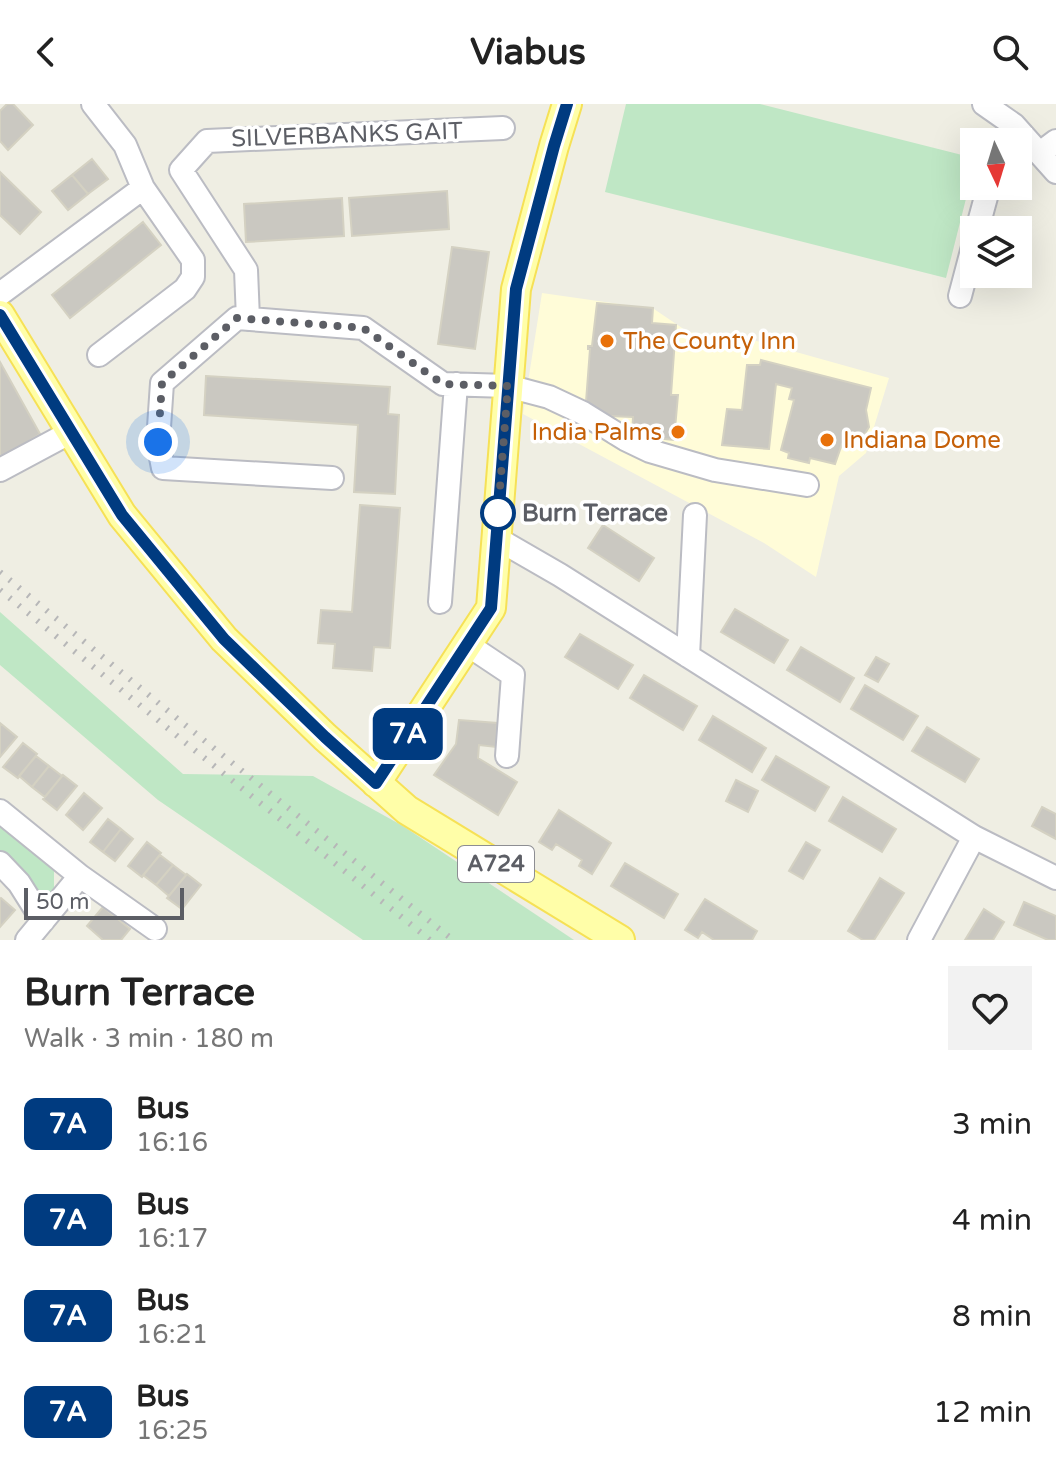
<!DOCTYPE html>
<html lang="en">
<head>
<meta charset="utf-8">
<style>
	body { margin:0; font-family:"Varela Round",sans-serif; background:#f2f2f2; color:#222; height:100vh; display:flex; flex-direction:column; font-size:30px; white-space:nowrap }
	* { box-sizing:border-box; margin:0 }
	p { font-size:26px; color:#767676 }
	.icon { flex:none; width:44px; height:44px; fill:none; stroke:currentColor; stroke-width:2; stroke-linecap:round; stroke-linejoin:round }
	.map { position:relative; height:836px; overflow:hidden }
	.panel { display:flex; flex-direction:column; background:#fff; flex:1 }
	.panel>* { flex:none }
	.badge { padding:0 16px; border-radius:12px; font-size:28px; line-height:52px }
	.needle { width:52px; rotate:176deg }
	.tools { position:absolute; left:960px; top:24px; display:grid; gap:16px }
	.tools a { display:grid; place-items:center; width:72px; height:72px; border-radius:0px; background:#fff; box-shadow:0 8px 32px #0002; font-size:40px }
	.scale { position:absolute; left:24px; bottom:20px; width:160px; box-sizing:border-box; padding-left:8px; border:4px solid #5c5e65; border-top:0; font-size:22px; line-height:28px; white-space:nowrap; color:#5c5e65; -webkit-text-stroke:6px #fff; paint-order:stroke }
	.you { position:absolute; width:40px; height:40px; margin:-20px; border:6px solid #fff; border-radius:50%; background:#1a73e8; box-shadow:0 0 0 12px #1a73e833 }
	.map>.badge { position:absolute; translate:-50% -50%; box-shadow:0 0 0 4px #fff }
	.round { display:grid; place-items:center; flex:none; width:84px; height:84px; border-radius:0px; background:#f2f2f2 }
	.head { display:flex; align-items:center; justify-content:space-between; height:136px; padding:0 24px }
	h1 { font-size:38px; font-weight:800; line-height:60px }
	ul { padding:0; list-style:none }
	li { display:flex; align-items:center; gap:24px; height:96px; padding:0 24px }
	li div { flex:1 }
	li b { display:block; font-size:30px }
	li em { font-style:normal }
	li .badge { min-width:88px; font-weight:700; text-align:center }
	header { display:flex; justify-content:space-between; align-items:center; height:104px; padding:0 24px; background:#fff; font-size:36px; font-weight:800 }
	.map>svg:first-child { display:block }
	.commercial { fill:#fffcd8 }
	.green { fill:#bfe7c5 }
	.building { fill:#cac8c1; stroke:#d4d1c2; stroke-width:2 }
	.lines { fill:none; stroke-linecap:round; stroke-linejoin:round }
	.minor-casing { stroke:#bbbcc3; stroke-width:26 }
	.major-casing { stroke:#f6e156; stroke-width:32 }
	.minor { stroke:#fff; stroke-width:22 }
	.major { stroke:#fffea8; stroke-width:28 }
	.rail { stroke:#b7b7b8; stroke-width:6; stroke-dasharray:2 10; stroke-linecap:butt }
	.line-casing { stroke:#fff; stroke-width:18 }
	.line { stroke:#003b80; stroke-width:12 }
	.walk { stroke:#5c5e65; stroke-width:8; stroke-dasharray:0 14.4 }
	.food-dot { fill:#e8710a; stroke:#fff; stroke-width:3 }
	.stop-dot { fill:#fff; stroke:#003b80; stroke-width:4 }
	.labels { text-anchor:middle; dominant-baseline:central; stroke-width:7; stroke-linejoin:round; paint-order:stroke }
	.shield { fill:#fff; stroke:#8d8e93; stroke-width:2 }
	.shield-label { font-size:22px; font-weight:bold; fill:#5c5e65 }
	.street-label { font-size:24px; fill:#5c5e65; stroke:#fff }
	.food-label { font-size:24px; fill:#c56008; stroke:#fff; text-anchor:start }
	.stop-label { font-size:24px; font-weight:bold; fill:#5c5e65; stroke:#fff; text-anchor:start }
</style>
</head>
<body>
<header><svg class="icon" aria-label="back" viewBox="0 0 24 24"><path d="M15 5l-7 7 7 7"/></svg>Viabus<svg class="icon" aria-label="search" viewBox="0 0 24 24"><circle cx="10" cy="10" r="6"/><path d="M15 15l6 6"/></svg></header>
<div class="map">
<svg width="1056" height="836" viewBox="0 0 1056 836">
	<rect width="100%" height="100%" fill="#efeee3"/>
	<path class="commercial" d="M542 189 654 205 688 228 753 236 889 274 866 349 839 372 816 473 764 439 523 310Z"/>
	<path class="green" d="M626 0H760L974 54V63L946 174 605 88Z
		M0 508 183 670 313 672 403 722 574 836H363L158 696 0 561Z
		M0 719 54 763V791L46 801 0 749Z"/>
	<path class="building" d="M7 0H13L33 21 8 46 0 37V7Z
		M92 55 108 75 88 90 72 71Z
		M0 68 41 108 20 130 0 111Z
		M72 71 88 90 68 106 52 87Z
		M447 87 449 125 352 132 349 94Z
		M342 94 344 132 246 138 244 100Z
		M143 118 161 141 70 214 52 191Z
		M452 143 489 148 475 245 438 240Z
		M597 199 653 204 652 219 676 221 671 291H678L674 336 632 332 633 313 585 311 590 245H588V242H592Z
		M761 256 871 284 866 306 869 323 859 339 842 340 835 360 810 354 809 359 788 354 789 349 781 346 794 296 789 295 792 284 776 280 769 345 722 341 727 305 742 306 747 261H760Z
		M0 258 40 330 0 355Z
		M206 272 390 283 388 310 399 311 395 390 354 388 358 321 204 311Z
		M360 401 400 404 390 544 374 543 372 567 333 564 335 540 318 539 321 506 352 508Z
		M603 421 654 454 639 477 588 444Z
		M735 505 788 536 774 559 721 528Z
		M580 530 633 561 618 585 565 553Z
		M801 543 854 574 840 598 787 566Z
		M876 553 889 560 878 578 865 571Z
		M644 571 697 602 683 626 630 594Z
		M865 581 918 612 903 636 851 605Z
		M713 612 766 644 752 668 699 636Z
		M459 616 497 619 496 643 479 641 478 654 517 678 498 711 434 671 456 640Z
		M0 619 17 633 0 653Z
		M927 623 979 655 965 678 912 647Z
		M23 639 37 650 18 674 3 663Z
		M36 652 49 662 32 683 19 672Z
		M776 652 829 683 815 707 762 676Z
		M49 662 62 672 45 693 32 683Z
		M63 671 77 682 57 706 43 695Z
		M736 676 758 687 748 708 726 697Z
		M84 689 102 704 83 726 66 711Z
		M843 693 896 725 882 748 829 717Z
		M1042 703 1056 710V735L1032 722Z
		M559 706 611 739 592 770 579 762 582 756 556 740 552 746 539 738Z
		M108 715 121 725 103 748 90 738Z
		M121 725 133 735 115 757 103 748Z
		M147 738 161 749 142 773 128 762Z
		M806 738 820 746 803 775 789 767Z
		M160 751 173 761 156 781 143 771Z
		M625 759 678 790 664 814 611 782Z
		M173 761 186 771 169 792 156 781Z
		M187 770 201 781 182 805 167 794Z
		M880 774 904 789 874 836H863L848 827Z
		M1 794 15 806 0 823V795Z
		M705 795 757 827 752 836H714L702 828 698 834 685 826Z
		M1024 798 1056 812V836H1048L1014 821Z
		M103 803 130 825 121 836H103L87 822Z
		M984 805 1004 818 993 836H965Z"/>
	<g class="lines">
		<g class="minor-casing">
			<path id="minor" d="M93 0 125 41 143 84 193 156V173L185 185 99 251
				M984 0 1014 21 1056 68
				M1040 49 1056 37
				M977 126 989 82
				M0 190 143 84
				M960 192 974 139
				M248 215 246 166 181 66 207 37 503 24
				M0 366 71 328
				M332 374 163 364 158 338 162 279 237 214 363 224 443 280 508 282 549 293 583 309 625 335 650 347 715 366 807 381
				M496 434 560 471 974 733 1056 774
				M440 498 456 280
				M468 541 513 571 507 652
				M688 552 695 411
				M0 707 80 772 27 836
				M0 759 19 779 43 817
				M80 772 155 825
				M919 836 974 733"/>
		</g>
		<g class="major-casing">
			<path id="major" d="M0 211 122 411 224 535 325 633 407 706 620 836
				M376 679 491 504 516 185 554 42 567 0"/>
		</g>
		<use href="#minor" class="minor"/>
		<use href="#major" class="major"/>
		<path class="rail" d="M0 468 190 625 453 836
			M0 486 182 636 430 836"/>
	</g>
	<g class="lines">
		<g class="line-casing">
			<path id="line" d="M0 211 122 411 224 535 325 633 376 679 491 504 516 185 554 42 567 0"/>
		</g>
		<use href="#line" class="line"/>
		<path class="walk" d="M158 338 162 279 237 214 363 224 443 280 508 282 498 409"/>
	</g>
	<g class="food-dot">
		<circle cx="607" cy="237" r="8"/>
		<circle cx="678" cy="328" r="8"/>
		<circle cx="827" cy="336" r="8"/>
	</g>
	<circle class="stop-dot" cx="498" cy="409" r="16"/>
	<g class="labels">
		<rect class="shield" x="458" y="742" width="76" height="36" rx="6"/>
		<g class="shield-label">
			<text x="496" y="760">A724</text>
		</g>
		<g class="street-label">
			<text transform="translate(347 31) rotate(-2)">SILVERBANKS GAIT</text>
		</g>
		<g class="food-label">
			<text x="623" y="237">The County Inn</text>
			<text x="662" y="328" text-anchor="end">India Palms</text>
			<text x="843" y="336">Indiana Dome</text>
		</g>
		<g class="stop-label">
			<text x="522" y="409">Burn Terrace</text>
		</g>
	</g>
</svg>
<div class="tools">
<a><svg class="needle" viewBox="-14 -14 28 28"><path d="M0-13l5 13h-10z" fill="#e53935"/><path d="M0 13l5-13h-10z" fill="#767676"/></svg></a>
<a><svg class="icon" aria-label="layers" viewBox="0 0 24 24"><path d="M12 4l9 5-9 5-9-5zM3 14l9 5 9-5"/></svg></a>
</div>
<div class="scale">50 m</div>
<div class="you" style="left:158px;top:338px"></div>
<b class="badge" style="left:408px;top:630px;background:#003b80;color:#fff">7A</b>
</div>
<section class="panel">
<div class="head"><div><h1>Burn Terrace</h1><p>Walk · 3 min · 180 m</p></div><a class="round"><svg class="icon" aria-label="heart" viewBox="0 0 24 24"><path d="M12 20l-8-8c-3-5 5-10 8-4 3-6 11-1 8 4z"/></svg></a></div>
<ul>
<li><span class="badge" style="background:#003b80;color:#fff">7A</span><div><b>Bus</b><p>16:16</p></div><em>3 min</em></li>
<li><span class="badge" style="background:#003b80;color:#fff">7A</span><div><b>Bus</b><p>16:17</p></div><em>4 min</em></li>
<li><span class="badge" style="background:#003b80;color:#fff">7A</span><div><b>Bus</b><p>16:21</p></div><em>8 min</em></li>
<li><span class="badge" style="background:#003b80;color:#fff">7A</span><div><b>Bus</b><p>16:25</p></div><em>12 min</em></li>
</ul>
</section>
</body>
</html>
